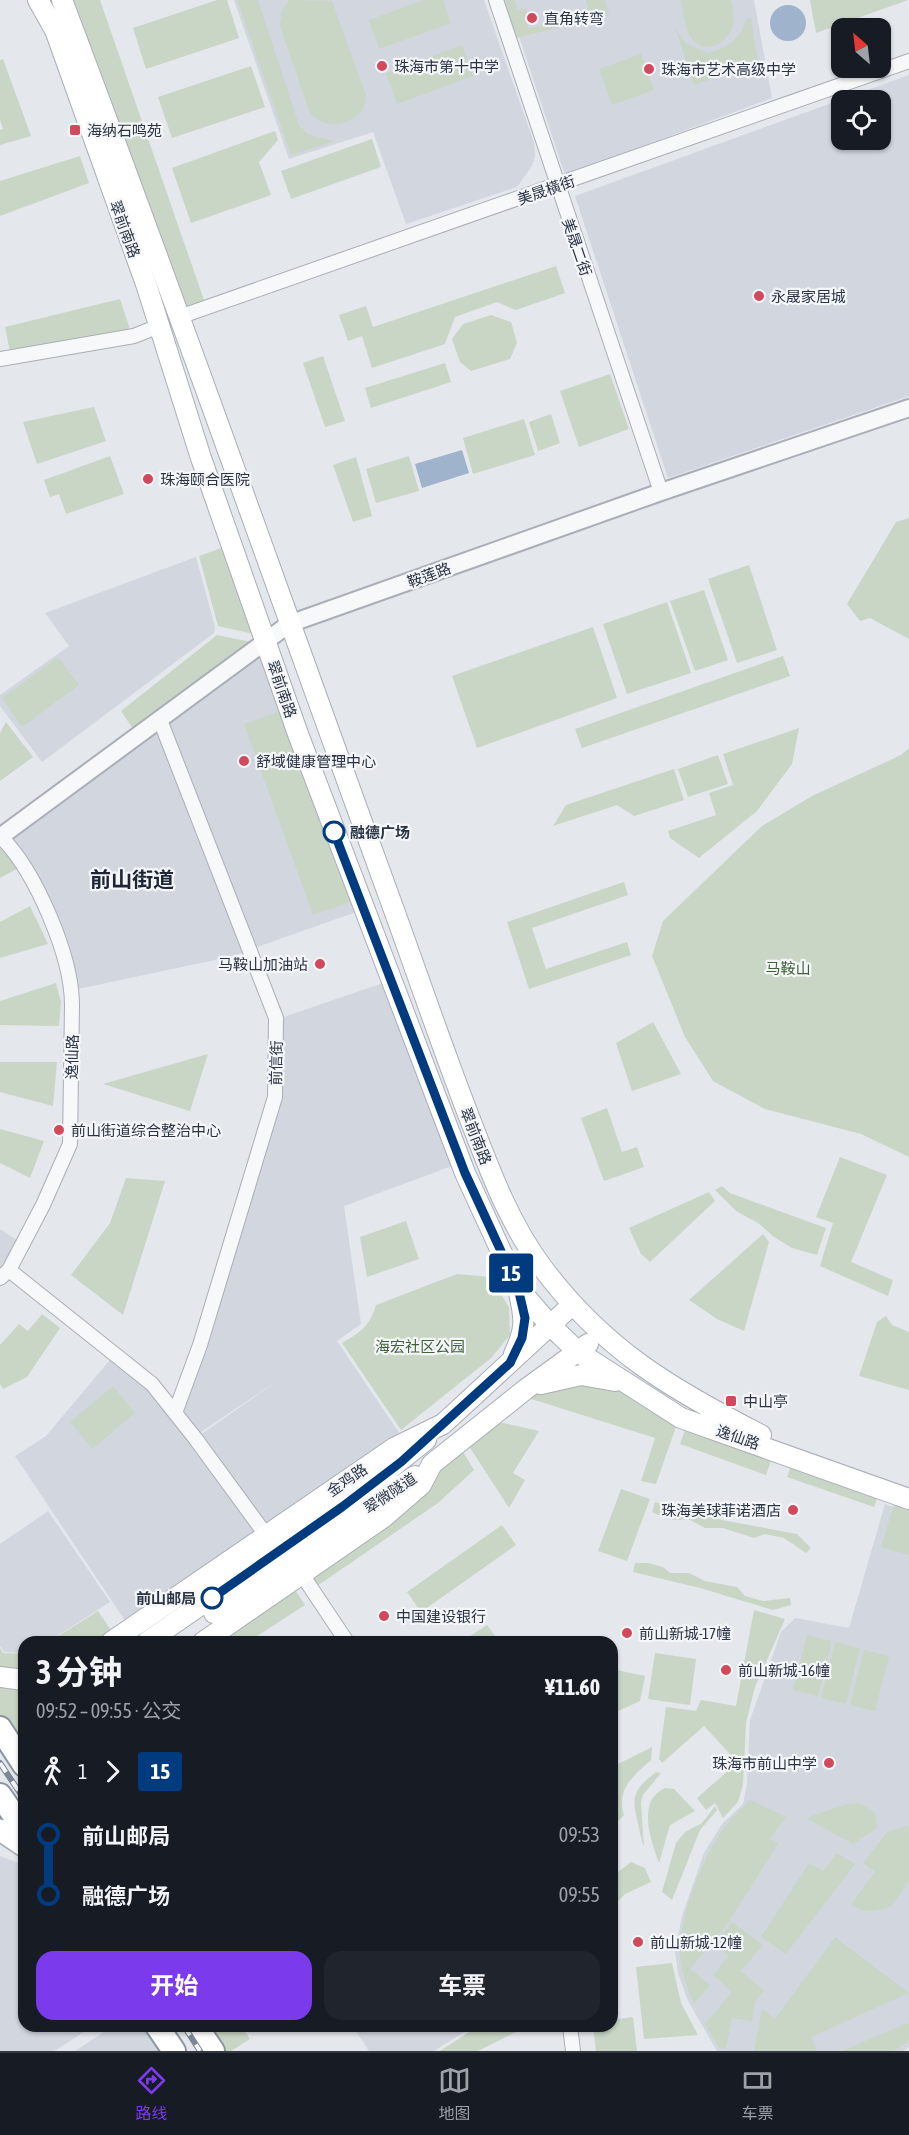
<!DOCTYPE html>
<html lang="zh">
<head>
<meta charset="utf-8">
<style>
	body { margin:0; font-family:"Asap Condensed","Noto Sans SC",sans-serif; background:#20242c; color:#f1f3f6; height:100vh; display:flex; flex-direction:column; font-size:22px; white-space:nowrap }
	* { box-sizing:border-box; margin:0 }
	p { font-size:20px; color:#9ea1a6 }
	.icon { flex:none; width:33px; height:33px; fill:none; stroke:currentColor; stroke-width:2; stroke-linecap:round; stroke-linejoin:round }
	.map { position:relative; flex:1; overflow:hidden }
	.side { position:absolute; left:18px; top:1636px; width:600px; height:396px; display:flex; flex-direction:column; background:#171b24; border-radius:18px; box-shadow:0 2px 4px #0004 }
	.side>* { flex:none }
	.badge { padding:0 12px; border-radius:4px; font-size:21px; line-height:39px }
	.needle { width:39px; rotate:332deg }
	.controls { position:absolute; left:831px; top:18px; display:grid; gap:12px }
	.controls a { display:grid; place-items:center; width:60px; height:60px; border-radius:12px; background:#171b24; box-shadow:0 2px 4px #0004; font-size:30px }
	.map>.badge { position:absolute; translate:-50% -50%; box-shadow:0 0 0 3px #fff }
	.legs { display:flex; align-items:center; gap:9px; height:66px; padding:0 18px; font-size:20px }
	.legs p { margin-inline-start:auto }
	.head { display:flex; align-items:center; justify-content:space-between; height:102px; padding:0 18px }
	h1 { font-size:33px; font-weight:700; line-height:45px }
	.primary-button { display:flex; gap:12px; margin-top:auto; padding:12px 18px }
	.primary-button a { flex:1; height:69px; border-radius:18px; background:#7c3aed; color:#fff; font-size:24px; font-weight:700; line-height:69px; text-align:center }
	.primary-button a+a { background:#20242c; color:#f1f3f6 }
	ul { padding:0 18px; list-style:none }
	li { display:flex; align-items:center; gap:21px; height:60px; font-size:22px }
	li i { display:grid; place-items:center; width:9px; height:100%; margin:0 8px; background:currentColor }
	li i::after { content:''; width:15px; height:15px; margin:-8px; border:4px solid; border-radius:50%; background:#171b24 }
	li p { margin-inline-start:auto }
	li:first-child i { background:linear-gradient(#0000 50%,currentColor 0) }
	li:last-child i { background:linear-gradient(currentColor 50%,#0000 0) }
	.tabs { display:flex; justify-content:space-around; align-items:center; height:84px; border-top:2px solid #363941; background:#171b24; font-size:16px; color:#9ea1a6 }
	.tabs a { display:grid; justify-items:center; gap:3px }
	.tabs .selected { color:#7c3aed }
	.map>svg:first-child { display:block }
	.built { fill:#d2d6de; fill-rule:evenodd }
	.green { fill:#c9d6c5 }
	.water { fill:#9fb4cc }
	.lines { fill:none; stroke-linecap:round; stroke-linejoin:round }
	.secondary-tunnel { stroke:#bfc3cb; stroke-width:20; stroke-dasharray:20 10; stroke-linecap:butt }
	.minor-casing { stroke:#a9aeb7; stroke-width:16 }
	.tertiary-casing { stroke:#a9aeb7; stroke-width:20 }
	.secondary-casing { stroke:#a9aeb7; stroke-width:22 }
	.primary-casing { stroke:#a3abb8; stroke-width:24 }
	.trunk-casing { stroke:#8b94a3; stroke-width:26 }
	.minor { stroke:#f7f8fa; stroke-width:14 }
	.tertiary { stroke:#f7f8fa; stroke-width:16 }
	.secondary { stroke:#fff; stroke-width:20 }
	.primary { stroke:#fff; stroke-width:21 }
	.trunk { stroke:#fff; stroke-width:22 }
	.rail-casing { stroke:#7d8696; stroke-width:6 }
	.rail { stroke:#f4f6f9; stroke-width:4; stroke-dasharray:11; stroke-linecap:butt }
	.line-1-casing { stroke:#fff; stroke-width:14 }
	.line-1 { stroke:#003b80; stroke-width:9 }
	.poi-dot { fill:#d1495b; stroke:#f4f6f9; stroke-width:2 }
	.stop-1-dot { fill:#fff; stroke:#003b80; stroke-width:3 }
	.labels { text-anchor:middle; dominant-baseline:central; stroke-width:4.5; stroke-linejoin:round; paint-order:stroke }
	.poi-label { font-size:15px; fill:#2b3445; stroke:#f4f6f9; text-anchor:start }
	.street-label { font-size:15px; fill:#2b3445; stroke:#f4f6f9 }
	.stop-label { font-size:15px; font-weight:bold; fill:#2b3445; stroke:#f4f6f9; text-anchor:start }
	.park-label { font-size:15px; fill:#3f6138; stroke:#f4f6f9 }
	.district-label { font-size:21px; font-weight:bold; fill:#1d2536; stroke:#f4f6f9 }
</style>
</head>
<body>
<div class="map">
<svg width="909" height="2051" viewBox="0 0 909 2051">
	<rect width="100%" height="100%" fill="#e4e7ec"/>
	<path class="built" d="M234 0H484L534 143 535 156 532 166 517 187 406 224 373 132 289 159Z
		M507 0H754L772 98 565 175Z
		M909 75V396L668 478 575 196ZM842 100H880V140H842Z
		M196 557 215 627 214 633 42 762 0 706V695L69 646 45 613Z
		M265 641 362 910 251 949 161 720Z
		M159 721 249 950 234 956 73 990 53 918 3 836Z
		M389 981 460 1163 344 1206 361 1324 337 1341 404 1440 266 1533 196 1438 283 1377 195 1436 176 1413 277 1097 278 1019Z
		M0 1229 23 1244 0 1278Z
		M114 1355 152 1386 265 1534 130 1628 15 1456 46 1436Z
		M885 1504 909 1513V2047L903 2051H717L688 2001 678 1973 675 1951 682 1916 704 1853 722 1824 743 1804 747 1784 750 1720 781 1632 795 1618 849 1628Z
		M48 1511 110 1602 48 1642H24V1653L4 1652 0 1646V1544Z
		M0 1856 24 1865V2026L92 2027 54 2051H0Z
		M113 2026 145 2027 163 2051H75Z
		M353 2027H472L434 2051H369Z"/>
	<path class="green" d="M68 0H100L204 300 185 307Z
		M217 0H227L239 38 146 69 133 28Z
		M237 0H258L299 125 309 135 335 141 291 155Z
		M289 0 332 1 366 95C367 125 324 134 309 111L280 26 282 10Z
		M423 0H443L451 23 379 49 369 20Z
		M499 0H515L517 10 526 8 529 28 547 24 546 21 589 11 586 0H605L609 15 512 39Z
		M681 0H731C732 8 735 16 733 24 730 41 708 55 694 41 684 31 684 13 681 0Z
		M810 0H908L816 33Z
		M751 18 758 63 694 85 675 27 685 43 708 53C727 48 741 40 746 19Z
		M462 45 473 76 397 104 386 73Z
		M641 54 654 90 612 105 599 69Z
		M3 59 31 136 0 145V130L3 129 0 120V60Z
		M251 66 265 107 172 138 158 97Z
		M275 131 278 140 259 162 271 195 191 223 172 168Z
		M372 139 381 167 291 199 281 171Z
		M80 156 89 183 0 216V181Z
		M556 266 565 293 516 310 497 302 455 317 445 344 372 368 362 336 348 341 339 315 366 306 373 327Z
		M120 299 131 332 10 352 5 327Z
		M491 315 511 322 517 343 510 359 471 371 460 362 452 339 463 324Z
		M323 356 345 421 325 427 303 363Z
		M445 363 451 382 371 408 365 388Z
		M610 374 629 429 579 447 560 391Z
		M94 407 106 441 37 464 23 422Z
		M551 414 560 443 538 451 529 422Z
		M524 419 535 455 473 474 463 438Z
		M110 456 124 494 66 514 59 494 50 497 44 480Z
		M409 456 419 491 376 503 366 469Z
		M356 457 372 516 353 522 333 465Z
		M909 518V639L870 618 860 621 847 604 896 522Z
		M227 546 258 635 218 626 199 556Z
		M749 565 777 650 737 663 708 579Z
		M704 590 728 660 695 671 670 601Z
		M667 602 691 673 627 694 603 624Z
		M593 627 617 698 477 748 452 676Z
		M217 635 256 643 136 733 121 711Z
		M783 656 790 676 582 748 575 729Z
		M58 657 79 685 22 727 2 698Z
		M284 710 353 901 313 915 244 724Z
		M6 722 33 757 0 781V733Z
		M799 728 792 764 757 811 699 858 670 838 668 831 716 815 709 793 733 785 723 754Z
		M909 748V1157L861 1134 765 1109 713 1081 685 1037 652 956 663 921 762 826 812 796 901 755Z
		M718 755 728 784 688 797 678 769Z
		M674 769 684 800 634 816 617 805 553 826 566 805Z
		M0 839 22 866 0 878Z
		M624 882 628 895 532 928 546 969 627 942 631 955 529 989 507 922Z
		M30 906 48 944 0 958V922Z
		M56 983 61 1002 59 1026 0 1025V1001Z
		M653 1022 681 1074 632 1091 616 1043Z
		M208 1054 190 1111 103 1084Z
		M0 1062H57L53 1106 0 1092Z
		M607 1108 622 1152 637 1147 644 1167 604 1181 581 1118Z
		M0 1129 44 1141 30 1178 0 1163Z
		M840 1157 887 1175 851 1262 893 1280 888 1296 820 1266 833 1223 816 1217Z
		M126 1178 165 1181 123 1315 71 1275 110 1223Z
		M722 1186 730 1193 826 1228 817 1255 792 1248 774 1237 758 1223 736 1211 715 1190Z
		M709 1192 715 1201 650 1262 641 1254 629 1228Z
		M406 1221 419 1259 367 1277 360 1237Z
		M763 1234 769 1242 744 1331 717 1319 689 1300Z
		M457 1274 492 1277 509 1308 510 1335 491 1358 401 1430 342 1343C360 1333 370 1326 376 1305Z
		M42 1314 60 1328 27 1377 3 1389 0 1384V1345L19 1324 28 1331Z
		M886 1316 892 1325 909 1332V1390L859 1376 877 1322Z
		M601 1379 678 1421 656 1484 641 1481 655 1438 522 1396Z
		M113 1386 135 1413 92 1449 70 1422Z
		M494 1421 539 1431 513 1473 525 1480 509 1508 467 1443Z
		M687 1425 773 1455 766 1475 680 1444Z
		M460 1447 474 1470 438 1503 317 1586 308 1573Z
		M793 1461 880 1491 874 1507 787 1477Z
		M621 1489 650 1499 627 1561 598 1551Z
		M895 1501 909 1505V1555L881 1547Z
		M655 1502 722 1520 797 1534 811 1548 806 1553 784 1538 765 1534 754 1538 723 1528H705L688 1519C675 1522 664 1518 652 1512Z
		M502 1525 516 1545 421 1612 407 1592Z
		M635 1563H648L663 1567 670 1573H689L705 1581 737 1587 745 1596 763 1601 790 1598 791 1605 773 1610 700 1588 633 1572Z
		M296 1591 305 1605 248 1642H218Z
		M754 1610 785 1619 755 1687 746 1723 743 1785 738 1802 723 1818 715 1803 706 1810 697 1798 730 1769 729 1753 704 1726 662 1763 659 1759 666 1707 696 1711 701 1700 736 1706Z
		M98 1611 113 1633 98 1642H49Z
		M487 1625 498 1640 495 1642H461Z
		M807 1635 832 1641 818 1696 793 1690Z
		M835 1642 860 1648 846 1704 821 1698Z
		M0 1648 3 1653 24 1654V1673L0 1667Z
		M864 1650 889 1656 875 1711 850 1705Z
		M655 1653 696 1659 690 1705 648 1699Z
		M612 1669 645 1676 640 1701 612 1714Z
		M0 1680 24 1683V1761L0 1724Z
		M652 1747 651 1760C633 1776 616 1789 624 1815L615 1824 612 1821V1767Z
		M656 1772 661 1773 643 1795 641 1803 644 1847C641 1840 640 1832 638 1824 631 1796 633 1790 656 1772Z
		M665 1788 674 1789 695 1811 670 1825 659 1863C651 1840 636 1801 665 1788Z
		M750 1800 786 1817 770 1839 778 1844 726 1926 690 1969 710 1985 694 2004C687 1987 680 1970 680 1951 680 1916 703 1854 725 1827 732 1817 742 1809 750 1800Z
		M859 1803 875 1812 877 1828 853 1844 806 1818 844 1805Z
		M715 1806 717 1810 700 1830 672 1900 662 1892 676 1843 685 1832 702 1823Z
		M909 1826V1881L892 1906C876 1911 865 1915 851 1904L875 1872 863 1863 888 1831Z
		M837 1853 855 1864 786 1954 761 1937 809 1863 824 1871Z
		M631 1862 645 1868 651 1882 625 1894 612 1907V1877Z
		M732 1922 763 1945 741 1971 764 1991 755 2002 752 2021 732 2018 726 2049 719 2048 705 2024 732 1992 713 1975 729 1956 714 1944Z
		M835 1937 909 1993 811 2037 817 2051H754L762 2008 775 2019Z
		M672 1963 681 2003 698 2035 644 2039 636 1967Z
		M633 2017 637 2051H596L593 2027 612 2026V2020Z
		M909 2022V2041L893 2051H842Z
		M206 2027H242L250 2039 231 2051H222Z
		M477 2027V2026L526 2027 478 2051H440Z"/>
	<path class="water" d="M770 23a18 18 0 1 1 36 0a18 18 0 1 1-36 0Z
		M462 450 469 473 422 488 415 464Z"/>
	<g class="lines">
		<path class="secondary-tunnel" d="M0 1744 24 1727"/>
		<g class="minor-casing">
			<path id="minor" d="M496 0 661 492
				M182 316 909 61
				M0 359 134 336 159 326
				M160 720 276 1018 275 1097 200 1345 175 1413
				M0 836C35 870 72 956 72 1005L70 1144 43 1205 9 1270 0 1278
				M9 1270 152 1384 195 1438 266 1535
				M301 1573 347 1642
				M570 2026 573 2051"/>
		</g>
		<g class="tertiary-casing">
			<path id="tertiary" d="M0 837 289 624 661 492 909 408"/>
		</g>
		<g class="secondary-casing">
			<path id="secondary" d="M38 0 55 30 147 287 201 458 298 734 465 1173 518 1288 549 1324 578 1352 681 1418 909 1499
				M62 0C174 295 278 592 386 888 415 967 442 1048 473 1127 492 1176 510 1224 542 1267 603 1349 671 1389 761 1435
				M514 1354C526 1329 525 1319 519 1293
				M541 1384 581 1375 615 1381
				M214 1613 415 1476
				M111 1642 394 1448 443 1424 572 1305
				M147 1642 342 1507 426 1440
				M203 1642 384 1517 421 1485 432 1464 526 1389 588 1344
				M0 1677 24 1680"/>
		</g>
		<g class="primary-casing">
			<path id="primary" d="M0 1830 24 1846"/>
		</g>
		<g class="trunk-casing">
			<path id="trunk" d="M0 1728 24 1765
				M0 1795 24 1830
				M157 2026 174 2051
				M196 2026 213 2051"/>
		</g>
		<use href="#minor" class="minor"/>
		<use href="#tertiary" class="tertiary"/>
		<use href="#secondary" class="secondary"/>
		<use href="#primary" class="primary"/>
		<use href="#trunk" class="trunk"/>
		<g class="rail-casing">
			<path id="rail" d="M0 1763 24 1799
				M184 2026 200 2051"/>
		</g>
		<use href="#rail" class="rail"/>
	</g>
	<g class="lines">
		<g class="line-1-casing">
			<path id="line-1" d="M212 1598 342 1507 401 1462 510 1363 522 1338 525 1318 518 1288 465 1173 334 832"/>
		</g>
		<use href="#line-1" class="line-1"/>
	</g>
	<g class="poi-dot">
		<circle cx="532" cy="18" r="6"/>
		<circle cx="382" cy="66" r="6"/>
		<circle cx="649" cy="69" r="6"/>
		<rect x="69" y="124" width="12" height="12" rx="3"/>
		<circle cx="759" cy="296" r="6"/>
		<circle cx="148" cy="479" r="6"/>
		<circle cx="244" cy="761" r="6"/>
		<circle cx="320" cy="964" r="6"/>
		<circle cx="59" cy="1130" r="6"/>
		<rect x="725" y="1395" width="12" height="12" rx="3"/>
		<circle cx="793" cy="1510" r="6"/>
		<circle cx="384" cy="1616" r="6"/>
		<circle cx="627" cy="1633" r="6"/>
		<circle cx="726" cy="1670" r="6"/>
		<circle cx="829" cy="1763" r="6"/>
		<circle cx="638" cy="1942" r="6"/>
	</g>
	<g class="stop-1-dot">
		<circle cx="334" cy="832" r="10"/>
		<circle cx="212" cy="1598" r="10"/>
	</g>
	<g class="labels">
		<g class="poi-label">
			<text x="544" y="18">直角转弯</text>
			<text x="394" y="66">珠海市第十中学</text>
			<text x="661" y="69">珠海市艺术高级中学</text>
			<text x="87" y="130">海纳石鸣苑</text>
			<text x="771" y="296">永晟家居城</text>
			<text x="160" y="479">珠海颐合医院</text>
			<text x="256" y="761">舒域健康管理中心</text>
			<text x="308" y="964" text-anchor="end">马鞍山加油站</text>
			<text x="71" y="1130">前山街道综合整治中心</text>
			<text x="743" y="1401">中山亭</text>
			<text x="781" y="1510" text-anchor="end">珠海美球菲诺酒店</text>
			<text x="396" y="1616">中国建设银行</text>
			<text x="639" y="1633">前山新城-17幢</text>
			<text x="738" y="1670">前山新城-16幢</text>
			<text x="817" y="1763" text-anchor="end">珠海市前山中学</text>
			<text x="650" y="1942">前山新城-12幢</text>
		</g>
		<g class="street-label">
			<text transform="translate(546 190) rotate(-19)">美晟橫街</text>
			<text transform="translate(125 229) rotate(70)">翠前南路</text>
			<text transform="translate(577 247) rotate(71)">美晟二街</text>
			<text transform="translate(429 575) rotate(-20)">鞍莲路</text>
			<text transform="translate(282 689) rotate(71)">翠前南路</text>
			<text transform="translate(72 1057) rotate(-89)">逸仙路</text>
			<text transform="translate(276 1063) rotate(-89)">前信街</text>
			<text transform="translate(476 1136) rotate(69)">翠前南路</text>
			<text transform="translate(738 1437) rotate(19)">逸仙路</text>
			<text transform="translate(347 1480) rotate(-34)">金鸡路</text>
			<text transform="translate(390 1493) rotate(-34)">翠微隧道</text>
		</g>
		<g class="stop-label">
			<text x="350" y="832">融德广场</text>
			<text x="196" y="1598" text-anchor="end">前山邮局</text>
		</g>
		<g class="park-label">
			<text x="788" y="968">马鞍山</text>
			<text x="420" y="1346">海宏社区公园</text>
		</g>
		<g class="district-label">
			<text x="132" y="879">前山街道</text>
		</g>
	</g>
</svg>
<div class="controls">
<a><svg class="needle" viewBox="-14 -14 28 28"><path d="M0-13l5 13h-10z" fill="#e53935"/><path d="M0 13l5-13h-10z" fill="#9ea1a6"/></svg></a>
<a><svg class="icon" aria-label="locate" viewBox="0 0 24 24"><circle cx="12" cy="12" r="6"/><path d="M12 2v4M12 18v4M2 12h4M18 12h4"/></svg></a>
</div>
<b class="badge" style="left:511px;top:1273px;background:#003b80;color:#fff">15</b>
<section class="side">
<div class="head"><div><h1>3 分钟</h1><p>09:52 – 09:55 · 公交</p></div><b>¥11.60</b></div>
<div class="legs"><svg class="icon" aria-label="walk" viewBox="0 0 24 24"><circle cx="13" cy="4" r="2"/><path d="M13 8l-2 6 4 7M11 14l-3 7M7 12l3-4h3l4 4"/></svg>1<svg class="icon" aria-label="forward" viewBox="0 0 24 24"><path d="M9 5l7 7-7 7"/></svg><b class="badge" style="background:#003b80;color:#fff">15</b></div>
<ul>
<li><i style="color:#003b80"></i><b>前山邮局</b><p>09:53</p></li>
<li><i style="color:#003b80"></i><b>融德广场</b><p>09:55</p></li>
</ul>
<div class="primary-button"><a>开始</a><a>车票</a></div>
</section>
</div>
<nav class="tabs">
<a class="selected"><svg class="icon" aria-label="directions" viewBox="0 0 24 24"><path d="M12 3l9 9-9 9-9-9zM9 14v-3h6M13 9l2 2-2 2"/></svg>路线</a>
<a><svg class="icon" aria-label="map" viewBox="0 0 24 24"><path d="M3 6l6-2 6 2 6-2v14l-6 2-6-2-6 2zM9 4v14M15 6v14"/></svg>地图</a>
<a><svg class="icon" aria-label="tickets" viewBox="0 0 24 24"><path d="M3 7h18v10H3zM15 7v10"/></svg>车票</a>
</nav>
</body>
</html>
